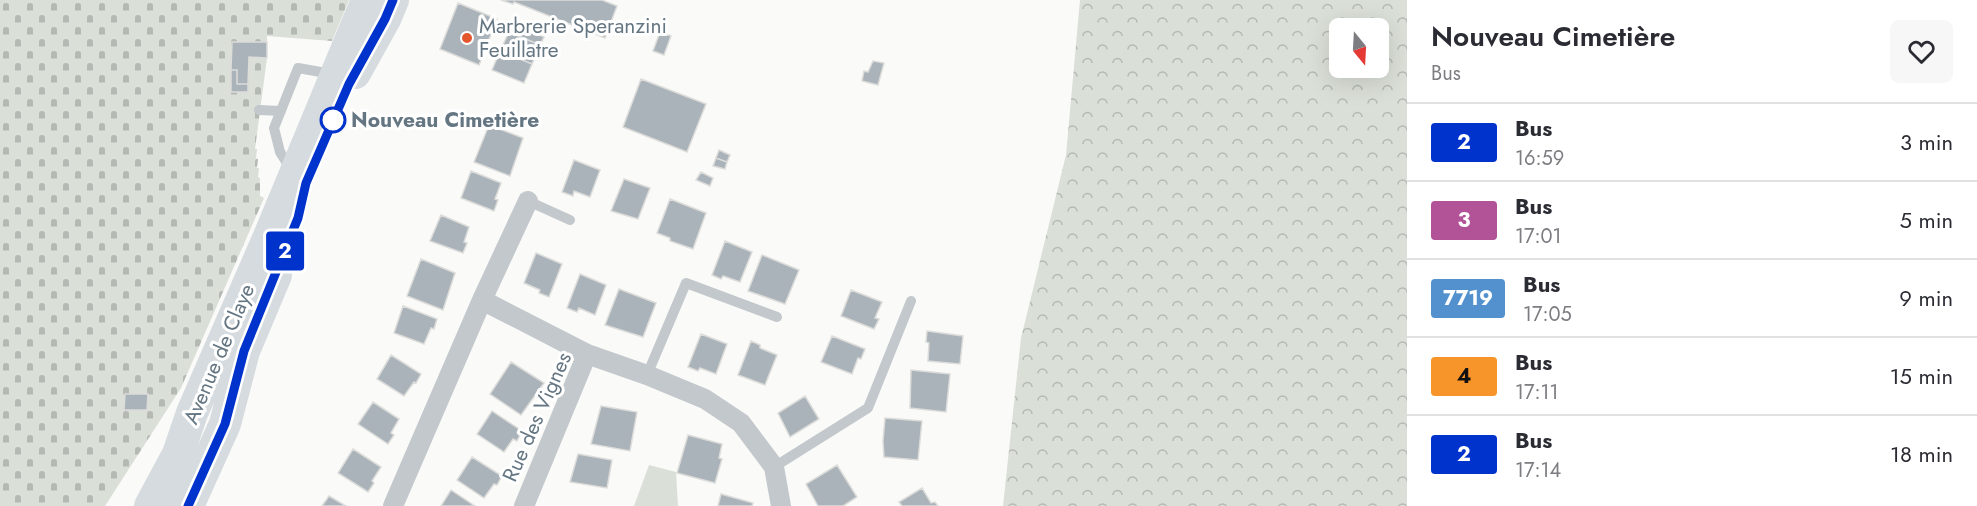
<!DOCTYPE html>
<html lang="fr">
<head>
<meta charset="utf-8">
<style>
	body { margin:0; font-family:Jost,sans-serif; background:#f7f7f7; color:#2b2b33; height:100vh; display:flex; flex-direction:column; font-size:22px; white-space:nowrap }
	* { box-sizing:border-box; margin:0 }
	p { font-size:20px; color:#7c7c81 }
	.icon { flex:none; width:33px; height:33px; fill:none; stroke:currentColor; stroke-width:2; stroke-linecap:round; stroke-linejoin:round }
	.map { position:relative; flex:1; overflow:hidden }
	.side { display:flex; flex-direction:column; background:#fff; width:570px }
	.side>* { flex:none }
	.badge { padding:0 12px; border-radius:4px; font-size:21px; line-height:39px }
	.needle { width:39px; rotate:162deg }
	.tools { position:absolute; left:1329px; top:18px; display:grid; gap:12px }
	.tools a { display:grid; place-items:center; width:60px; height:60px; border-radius:9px; background:#fff; box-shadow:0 6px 24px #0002; font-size:30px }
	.map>.badge { position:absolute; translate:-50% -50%; box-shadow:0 0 0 3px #fff }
	.round { display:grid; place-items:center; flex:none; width:63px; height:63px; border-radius:9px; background:#f7f7f7 }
	.head { display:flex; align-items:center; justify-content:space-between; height:102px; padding:0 24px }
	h1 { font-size:28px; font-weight:600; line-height:45px }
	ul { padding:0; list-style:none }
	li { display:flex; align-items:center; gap:18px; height:78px; padding:0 24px; border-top:2px solid #e1e1e2 }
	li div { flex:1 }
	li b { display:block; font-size:22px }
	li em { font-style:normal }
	li .badge { min-width:66px; font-weight:700; text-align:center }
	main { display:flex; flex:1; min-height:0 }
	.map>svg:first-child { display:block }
	.forest { fill:url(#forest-crowns); fill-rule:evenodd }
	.cemetery { fill:url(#cemetery-stones) }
	.green { fill:#dadfd7 }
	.building { fill:#aab3b9; stroke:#dcdcda; stroke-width:1.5 }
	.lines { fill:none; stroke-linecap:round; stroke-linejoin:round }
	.lane { stroke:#c3c8cc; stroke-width:10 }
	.street { stroke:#c3c8cc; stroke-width:20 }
	.secondary { stroke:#d6dbdf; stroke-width:28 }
	.primary { stroke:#d6dbdf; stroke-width:32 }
	.line-casing { stroke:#fff; stroke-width:14 }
	.line { stroke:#03c; stroke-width:9 }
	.poi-dot { fill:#e4572e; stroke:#fff; stroke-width:2 }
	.stop-dot { fill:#fff; stroke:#03c; stroke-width:3 }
	.labels { text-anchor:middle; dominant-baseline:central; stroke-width:6; stroke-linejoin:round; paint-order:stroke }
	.poi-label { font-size:21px; fill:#657683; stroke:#fff; text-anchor:start }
	.stop-label { font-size:21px; font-weight:bold; fill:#657683; stroke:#fff; text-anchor:start }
	.street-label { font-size:21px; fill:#657683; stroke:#fff }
</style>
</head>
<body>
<main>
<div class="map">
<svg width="1407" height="506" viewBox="0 0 1407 506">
	<defs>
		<pattern id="forest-crowns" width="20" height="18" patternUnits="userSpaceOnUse" patternTransform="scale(1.5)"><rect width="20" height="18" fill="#dadfd7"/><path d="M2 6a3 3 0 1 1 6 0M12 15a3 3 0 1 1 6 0" fill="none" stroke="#b4b9b4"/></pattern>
		<pattern id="cemetery-stones" width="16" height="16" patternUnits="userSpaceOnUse" patternTransform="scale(1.5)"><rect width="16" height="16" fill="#dadfd7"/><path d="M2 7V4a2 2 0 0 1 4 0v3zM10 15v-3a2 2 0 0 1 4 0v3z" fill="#b4b9b4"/></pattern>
	</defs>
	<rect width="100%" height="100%" fill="#fafaf8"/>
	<path class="forest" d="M1080 0H1407V506H1003L1021 338 1066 155ZM1340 28H1378V68H1340Z"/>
	<path class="cemetery" d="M0 0H349L332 41 267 36V58L255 149H257L256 158 258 159 257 168H259L258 177 260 178V196L264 198 181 388 105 506H0Z"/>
	<path class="green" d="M649 465 676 472 678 506H634Z"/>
	<path class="building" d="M501 0H602L617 6 605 38 514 2 513 4Z
		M458 3 497 19 479 65 440 49Z
		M513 23 544 37 540 45 509 32Z
		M509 32 540 45 532 64 500 51Z
		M660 32 671 36 664 55 653 51Z
		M232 42H267V58L249 57 248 84H237V70H231Z
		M500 51 532 64 524 83 492 70Z
		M873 61 884 63 878 85 862 81 864 71 868 72Z
		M231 70H237V84H248V92H231Z
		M641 79 706 104 687 152 623 127Z
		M489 125 523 138 510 176 474 162Z
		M719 150 730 155 727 162 716 158Z
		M716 158 727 162 725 169 713 166Z
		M574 160 600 170 590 197 574 191 573 196 562 192Z
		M471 171 501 183 495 199 498 200 494 211 461 198Z
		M701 172 713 178 710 186 696 180Z
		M624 179 650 188 638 219 611 211Z
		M670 199 706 213 693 249 670 241V238L657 233Z
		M441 215 469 227 464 242 467 243 463 253 430 241Z
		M725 241 752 252 740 282 723 276 721 279 712 275Z
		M536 253 562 264 549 297 539 293 540 290 524 283Z
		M762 255 799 270 785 304 748 291Z
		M421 259 455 273 443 310 407 296Z
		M580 274 606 285 595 315 579 308 577 312 567 308Z
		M619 289 656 303 643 337 605 325Z
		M851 290 882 302 875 318 879 319 874 329 841 316Z
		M403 306 437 319 434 329 431 328 424 344 394 333Z
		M927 331 963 336 960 364 928 361 929 343 926 342Z
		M701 334 727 344 716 374 700 368 698 371 688 367Z
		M832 336 865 349 861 359 858 358 852 374 821 362Z
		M751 341 760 345V348L777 355 765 385 738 375Z
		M391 355 421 374 416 383 414 382 404 396 377 379Z
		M511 362 544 383 521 415 490 394Z
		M911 370 950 374 946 412 910 408Z
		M125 394H148L147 410H124Z
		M805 396 819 419 790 437 778 413Z
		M373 402 399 419 391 433 394 435 388 444 358 424Z
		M601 406 637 412 630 451 591 444Z
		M492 411 522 431 517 441 513 439 504 452 477 434Z
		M885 418 922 421 918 460 884 457 883 441Z
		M688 435 722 444 719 458 722 459 715 483 677 473Z
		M353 449 381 467 372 481 374 483 368 492 338 473Z
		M578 454 612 460 607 488 570 482Z
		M472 457 502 476 497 485 494 484 484 498 457 480Z
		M837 465 857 497 843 506H818L806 484Z
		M922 488 931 503 935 502 938 506H902L899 502Z
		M451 490 475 506H441Z
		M721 494 753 503 752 506H718Z
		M329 496 346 506H322Z"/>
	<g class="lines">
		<path class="lane" d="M259 110 281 111
			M292 171 280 152 274 128 298 68 332 74
			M528 201 570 220
			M647 375 686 283 777 317
			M774 467 868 408 911 301"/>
		<path class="street" d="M482 300 587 354
			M393 506 482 300 528 201
			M524 506 587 354 647 375 705 399 741 423 774 467 781 506"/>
		<path class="secondary" d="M169 506 179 488 178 454"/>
		<path class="primary" d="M355 73 385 19 393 0
			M150 506 178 454 192 413 270 234 367 0
			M188 506 225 424 244 351 276 275"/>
	</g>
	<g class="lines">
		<g class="line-casing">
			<path id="line" d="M188 506 225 424 244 351 298 218 306 183 349 84 385 19 393 0"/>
		</g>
		<use href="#line" class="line"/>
	</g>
	<circle class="poi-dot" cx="467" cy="38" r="6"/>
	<circle class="stop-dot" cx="333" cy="120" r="12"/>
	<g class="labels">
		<g class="poi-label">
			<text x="479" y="26">Marbrerie Speranzini<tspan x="479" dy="24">Feuillatre</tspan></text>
		</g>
		<g class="stop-label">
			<text x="351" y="120">Nouveau Cimetière</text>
		</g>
		<g class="street-label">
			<text transform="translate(219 354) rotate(-67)">Avenue de Claye</text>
			<text transform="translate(537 417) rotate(-66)">Rue des Vignes</text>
		</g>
	</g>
</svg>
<div class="tools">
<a><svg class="needle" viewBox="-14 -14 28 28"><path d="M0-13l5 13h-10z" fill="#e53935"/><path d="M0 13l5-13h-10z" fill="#7c7c81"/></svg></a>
</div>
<b class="badge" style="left:285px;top:251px;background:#03c;color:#fff">2</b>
</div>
<section class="side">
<div class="head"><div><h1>Nouveau Cimetière</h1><p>Bus</p></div><a class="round"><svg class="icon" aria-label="heart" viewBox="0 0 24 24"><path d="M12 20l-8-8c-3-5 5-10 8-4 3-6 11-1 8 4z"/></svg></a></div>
<ul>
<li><span class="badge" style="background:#03c;color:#fff">2</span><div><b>Bus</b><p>16:59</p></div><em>3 min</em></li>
<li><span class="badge" style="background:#b25397;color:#fff">3</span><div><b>Bus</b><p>17:01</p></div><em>5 min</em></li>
<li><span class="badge" style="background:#5291ce;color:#fff">7719</span><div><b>Bus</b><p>17:05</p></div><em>9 min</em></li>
<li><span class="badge" style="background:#f7942a;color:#111">4</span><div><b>Bus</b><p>17:11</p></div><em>15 min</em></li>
<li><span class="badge" style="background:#03c;color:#fff">2</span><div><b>Bus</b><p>17:14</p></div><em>18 min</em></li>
</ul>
</section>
</main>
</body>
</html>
